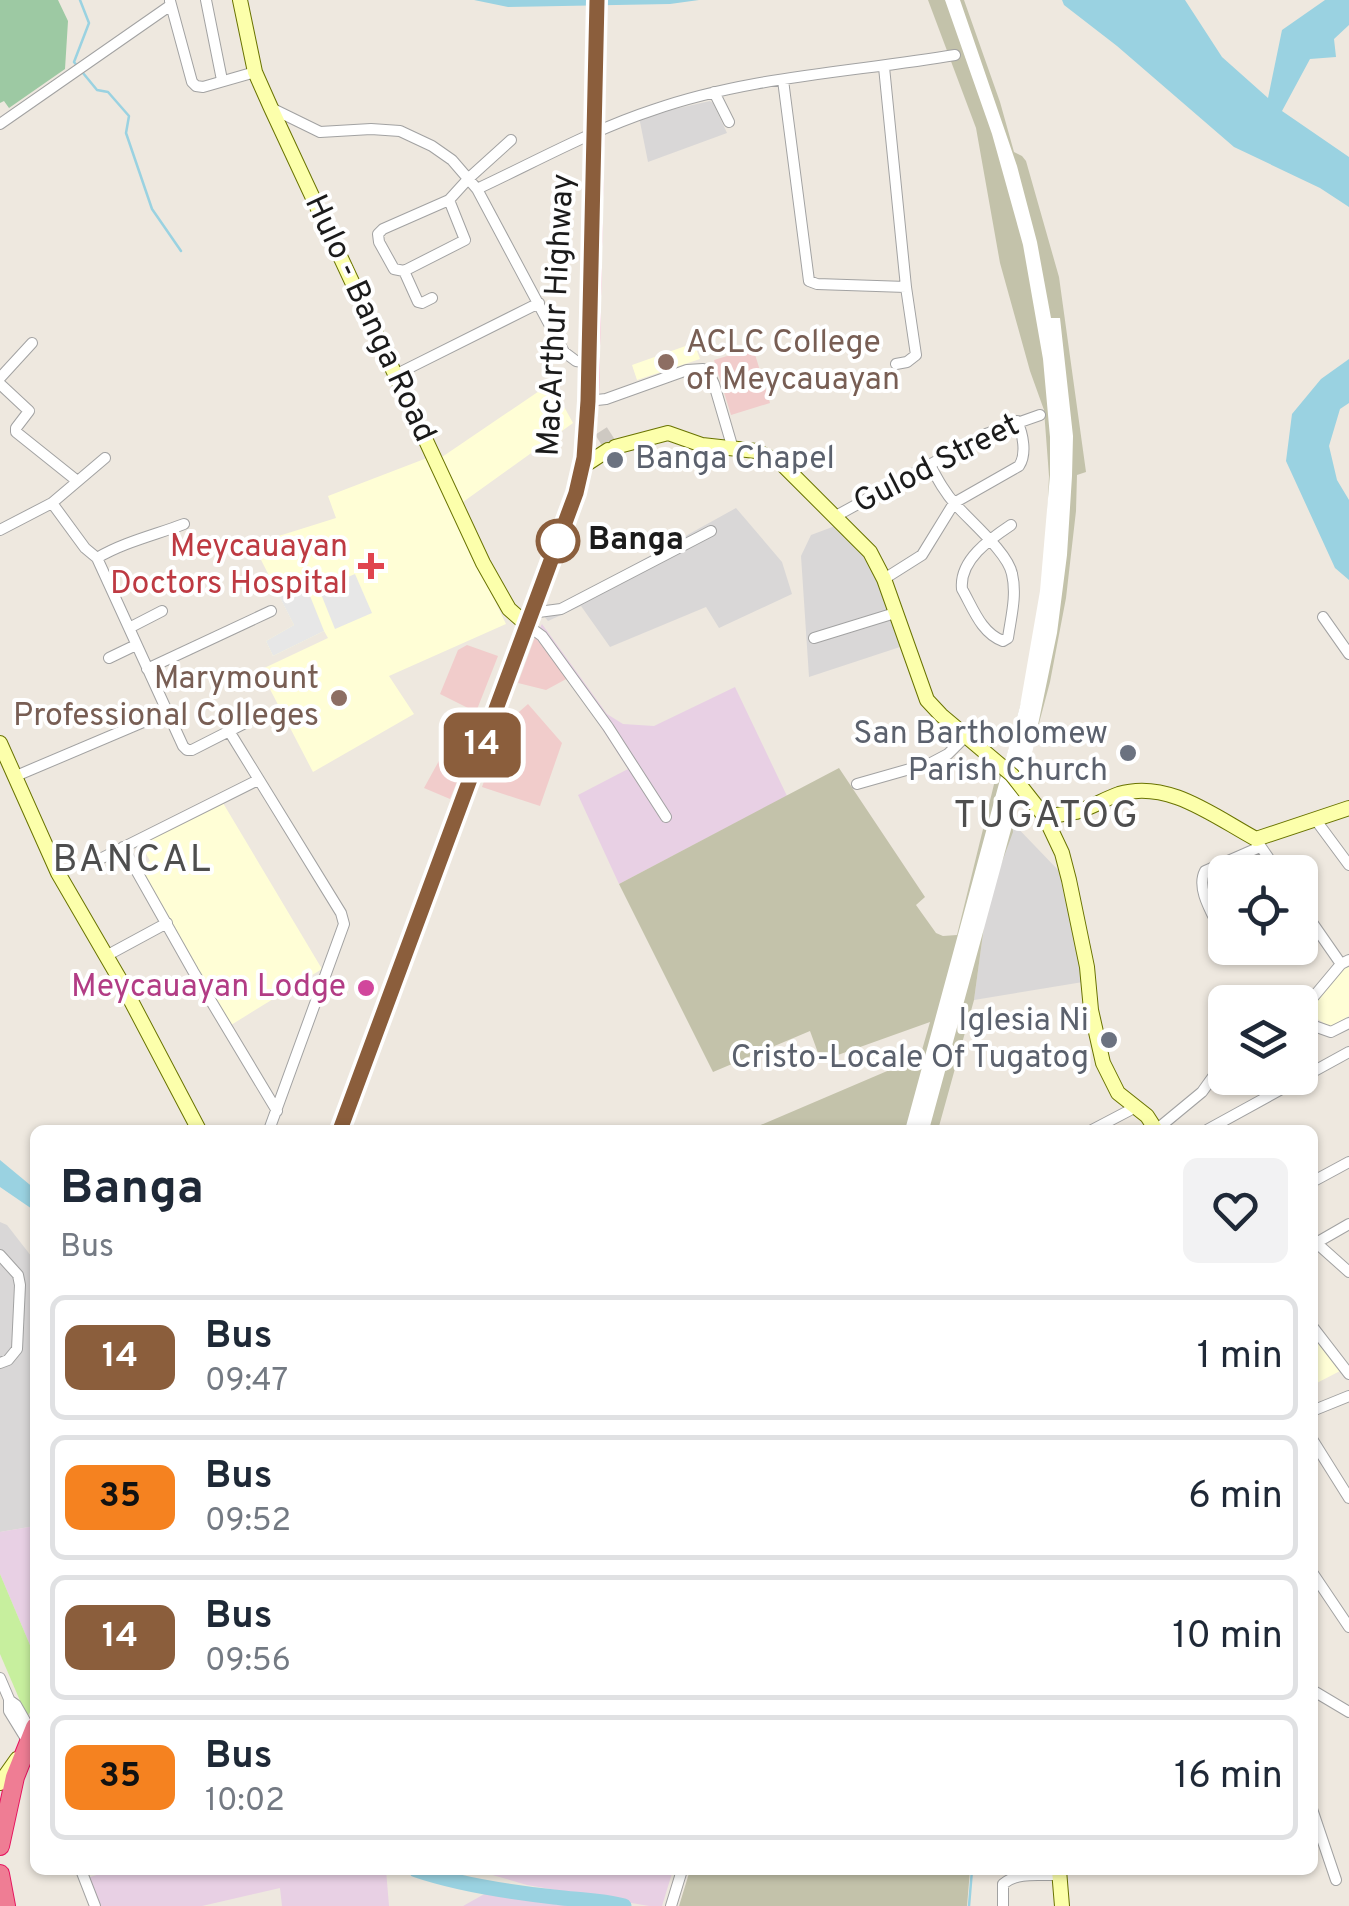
<!DOCTYPE html>
<html lang="en">
<head>
<meta charset="utf-8">
<style>
	body { margin:0; font-family:Overpass,sans-serif; background:#f2f2f3; color:#1f2937; height:100vh; display:flex; flex-direction:column; font-size:38px; white-space:nowrap }
	* { box-sizing:border-box; margin:0 }
	p { font-size:32px; color:#747a83 }
	.icon { flex:none; width:55px; height:55px; fill:none; stroke:currentColor; stroke-width:2; stroke-linecap:round; stroke-linejoin:round }
	.map { position:relative; flex:1; overflow:hidden }
	.drawer { position:absolute; left:30px; top:1125px; width:1288px; height:750px; display:flex; flex-direction:column; background:#fff; border-radius:15px; box-shadow:0 2px 8px #0004 }
	.drawer>* { flex:none }
	.badge { padding:0 20px; border-radius:15px; font-size:35px; line-height:65px }
	.buttons { position:absolute; left:1208px; top:855px; display:grid; gap:20px }
	.buttons a { display:grid; place-items:center; width:110px; height:110px; border-radius:15px; background:#fff; box-shadow:0 2px 8px #0004; font-size:50px }
	.map>.badge { position:absolute; translate:-50% -50%; box-shadow:0 0 0 5px #fff }
	.round { display:grid; place-items:center; flex:none; width:105px; height:105px; border-radius:15px; background:#f2f2f3 }
	.headline { display:flex; align-items:center; justify-content:space-between; height:170px; padding:0 30px }
	h1 { font-size:48px; font-weight:700; line-height:75px }
	ul { padding:0; list-style:none }
	li { display:flex; align-items:center; gap:30px; height:125px; margin:0 20px 15px; padding:0 10px; border:5px solid #e0e1e3; border-radius:15px }
	li div { flex:1 }
	li b { display:block; font-size:38px }
	li em { font-style:normal }
	li .badge { min-width:110px; font-weight:700; text-align:center }
	.map>svg:first-child { display:block }
	.residential { fill:#d9d7d7 }
	.commercial { fill:#f1cccb }
	.industrial { fill:#e8d0e4 }
	.education { fill:#fffed6 }
	.construction { fill:#c3c2aa }
	.grass { fill:#c7ef9e }
	.cemetery { fill:#9dc9a3 }
	.parking { fill:#e7e7e7 }
	.water { fill:#9ad2e1 }
	.pier { fill:#fff }
	.lines { fill:none; stroke-linecap:round; stroke-linejoin:round }
	.stream { stroke:#9ad2e1; stroke-width:2.5 }
	.river { stroke:#9ad2e1; stroke-width:15 }
	.secondary-tunnel { stroke:#cec9c2; stroke-width:14; stroke-dasharray:14 7; stroke-linecap:butt }
	.street-casing { stroke:#a2a2a2; stroke-width:12 }
	.secondary-casing { stroke:#697300; stroke-width:16 }
	.highway-casing { stroke:#e6125e; stroke-width:20 }
	.street { stroke:#fff; stroke-width:10 }
	.secondary { stroke:#fcffab; stroke-width:14 }
	.highway { stroke:#ef7d94; stroke-width:18 }
	.line-casing { stroke:#fff; stroke-width:22 }
	.line { stroke:#8b5e3c; stroke-width:15 }
	.education-dot { fill:#8d6e63; stroke:#fff; stroke-width:4 }
	.worship-dot { fill:#6b7280; stroke:#fff; stroke-width:4 }
	.stop-dot { fill:#fff; stroke:#8b5e3c; stroke-width:5 }
	.health-dot { fill:#e0444e; stroke:#fff; stroke-width:4 }
	.hotel-dot { fill:#d1479c; stroke:#fff; stroke-width:4 }
	.labels { text-anchor:middle; dominant-baseline:central; stroke-width:8; stroke-linejoin:round; paint-order:stroke }
	.street-label { font-size:32px; fill:#1b1b1b; stroke:#fff }
	.education-label { font-size:32px; fill:#785e54; stroke:#fff; text-anchor:start }
	.worship-label { font-size:32px; fill:#5b616d; stroke:#fff; text-anchor:end }
	.stop-label { font-size:32px; font-weight:bold; fill:#1b1b1b; stroke:#fff; text-anchor:start }
	.health-label { font-size:32px; fill:#be3a42; stroke:#fff; text-anchor:end }
	.hotel-label { font-size:32px; fill:#b23c85; stroke:#fff; text-anchor:end }
	.quarter-label { font-size:38px; letter-spacing:2.5px; fill:#4e4e4e; stroke:#fff }
</style>
</head>
<body>
<div class="map">
<svg width="1349" height="1906" viewBox="0 0 1349 1906">
	<rect width="100%" height="100%" fill="#eee8df"/>
	<path class="residential" d="M710 101 713 103 727 133 648 162 639 117Z
		M736 508 782 562 792 594 719 628 706 607 610 647 581 606 548 621 543 615Z
		M835 526 864 549 903 646 809 677 801 556 811 535Z
		M1012 822 1059 871 1083 982 974 1000 985 919Z
		M0 1222 7 1225 35 1261V1526L0 1532Z"/>
	<path class="commercial" d="M753 348 770 403 731 415 714 360Z
		M535 637 568 678 546 690 518 683Z
		M467 645 498 656 476 712 440 694 458 650Z
		M528 704 562 743 540 806 482 787 504 725Z
		M475 737 450 799 424 788 446 748Z"/>
	<path class="industrial" d="M542 624 607 714 623 724 654 726 735 687 787 796 619 884 578 795 628 769 567 675 535 637Z
		M35 1526V1657L0 1574V1532Z
		M113 1870H386L389 1906H282L280 1888 202 1906H98L87 1878Z
		M475 1870H673L662 1906H649L527 1885Z
		M488 1892 584 1906H463Z"/>
	<path class="education" d="M694 343 700 359 637 380 632 365Z
		M551 383 573 423 463 502 442 457Z
		M427 458 506 624 389 676 414 714 313 772 260 670 328 638 324 631 273 656 266 641 294 625 253 544 336 518 328 496Z
		M223 803 322 969 231 1025 137 868 150 861 141 844Z
		M1349 962V1016L1330 1027 1300 1008Z
		M1312 1330 1340 1371 1313 1385H1312Z"/>
	<path class="construction" d="M928 0H964L1000 102 1014 152 1022 156 1026 161 1059 277 1086 472 1077 475 1076 511 1066 598 1050 682 1025 776 1005 762 1028 677 1044 593 1049 476 1044 410 1030 371 1000 263 976 128Z
		M839 768 925 897 916 905 936 933 943 936 957 935 998 768 1021 792 1012 822 1013 832 995 881 985 919 974 1000 938 1130H749L920 1057 930 1022 821 1061 810 1031 713 1072 619 884Z
		M690 1870H970L967 1906H679Z"/>
	<path class="grass" d="M0 1574 35 1657V1704L27 1717 0 1654Z"/>
	<path class="cemetery" d="M0 0H58L68 21 65 69 9 108 4 101 0 103Z"/>
	<path class="parking" d="M355 574 372 613 335 629 319 589Z
		M302 576 324 631 273 656 266 641 294 625 275 588Z"/>
	<path class="water" d="M474 0H699L670 4 508 7Z
		M1062 0H1185L1222 57 1268 98 1282 30 1325 0H1349V25L1334 39 1336 57 1310 59 1282 111 1349 157V207L1320 188 1234 147 1117 46 1064 5Z
		M1349 359V403L1340 409 1329 446 1337 480 1349 500V580L1335 568 1286 461 1292 414 1321 379Z
		M0 1160 35 1189V1211L0 1187Z"/>
	<path class="pier" d="M945 0H960L1017 166 1037 242 1051 318H1060L1073 436 1072 476 1067 555 1057 633 1033 749 929 1130H905L1020 706 1040 591 1050 475V437L1043 359 1023 245 992 134Z"/>
	<g class="lines">
		<path class="stream" d="M78 67 74 62 89 23 80 0
			M83 73 97 90 108 92 129 116 126 133 152 209 181 251
			M969 1906 972 1870"/>
		<path class="river" d="M416 1870C460 1885 509 1892 554 1897 578 1900 601 1900 624 1906"/>
		<path class="secondary-tunnel" d="M601 431 612 448"/>
		<g class="street-casing">
			<path id="street" d="M206 0 222 80
				M170 1 192 82 196 86 203 87 255 72
				M783 80 809 281 817 284 906 287 884 67
				M714 92 729 122
				M271 108 320 132 371 129 400 131 432 146 452 160 477 189 564 352 576 361 590 363
				M0 124 171 5
				M477 189C535 162 592 130 653 110 750 76 855 72 955 55
				M404 271 465 240 449 200
				M432 298 422 303 418 302 404 271 394 269 379 242 378 234 383 229 449 200 469 178 511 140
				M896 364 907 362 916 355 906 287
				M395 375 539 303
				M0 378 32 343
				M0 384 29 411 16 428V432L76 480
				M588 401 606 399 687 370 703 369 709 373 714 384 733 449
				M930 465C938 480 945 493 956 505 971 522 1008 553 1012 574 1017 595 1011 617 1008 638L1003 641C981 633 973 608 962 589 959 560 990 539 1011 525
				M52 503 85 548 97 558 183 746 187 750H192L255 718
				M834 517 986 434 1040 415
				M0 530 52 503 105 458
				M97 558C124 542 155 535 184 524
				M884 579 922 555 954 503 1019 466C1027 454 1023 434 1017 421
				M531 613 561 609 711 531
				M1323 617 1349 654
				M527 625 542 636 608 727 666 817
				M129 628 162 611
				M814 638 895 613
				M109 658 136 645
				M147 669 271 611
				M229 731 341 913 344 924 269 1130
				M16 776 167 712
				M857 784 931 763 948 754 966 736
				M1315 819 1349 865
				M1259 844 1278 872
				M123 847 193 971 277 1111
				M102 858 258 780
				M1300 905 1341 964
				M1223 936C1215 917 1195 890 1205 871L1260 847
				M106 956 167 923
				M1300 1013 1341 964 1349 960
				M1300 1021 1331 1032 1349 1023
				M1092 1130 1134 1108
				M1156 1130 1202 1092 1225 1060
				M1207 1130 1349 1052
				M1312 1182 1349 1162
				M1312 1239 1349 1272
				M1316 1243 1349 1224
				M0 1255 18 1275 20 1285 17 1349 8 1360 0 1363
				M1312 1326 1349 1374
				M1312 1411 1349 1396
				M1312 1439 1349 1498
				M1312 1572 1349 1627
				M0 1678 9 1699V1711L28 1742
				M1312 1690 1349 1712
				M9 1700 16 1705 32 1733
				M1312 1809 1336 1880
				M81 1870 95 1906
				M671 1906 682 1870
				M1003 1906V1884C1018 1871 1041 1876 1060 1875"/>
		</g>
		<g class="secondary-casing">
			<path id="secondary" d="M240 0 255 72 271 108 483 563 509 609 526 624
				M615 447 668 433 702 445 756 451 781 463 870 552 884 579 927 700 941 715 1012 775 1045 817 1062 853 1069 880 1087 967 1091 1010 1103 1063 1118 1093 1147 1116 1156 1130
				M582 467 608 450
				M0 743 58 873 119 978 199 1130
				M1045 817C1055 815 1066 814 1076 812 1091 808 1104 799 1119 794 1168 779 1215 817 1256 839L1349 808
				M0 1783 17 1759
				M1059 1870 1062 1906"/>
		</g>
		<g class="highway-casing">
			<path id="highway" d="M340 1130 576 493 584 458 589 395 597 0
				M0 1846 15 1777 35 1727
				M0 1874 6 1906"/>
		</g>
		<use href="#street" class="street"/>
		<use href="#secondary" class="secondary"/>
		<use href="#highway" class="highway"/>
	</g>
	<g class="lines">
		<g class="line-casing">
			<path id="line" d="M340 1130 576 493 584 458 588 401 597 0"/>
		</g>
		<use href="#line" class="line"/>
	</g>
	<g class="education-dot">
		<circle cx="666" cy="362" r="10"/>
		<circle cx="339" cy="698" r="10"/>
	</g>
	<g class="worship-dot">
		<circle cx="615" cy="460" r="10"/>
		<circle cx="1128" cy="753" r="10"/>
		<circle cx="1109" cy="1040" r="10"/>
	</g>
	<circle class="stop-dot" cx="558" cy="541" r="20"/>
	<path class="health-dot" d="M366 551h10v10h10v10h-10v10h-10v-10h-10v-10h10z"/>
	<circle class="hotel-dot" cx="366" cy="988" r="10"/>
	<g class="labels">
		<g class="street-label">
			<text transform="translate(557 315) rotate(-87)">MacArthur Highway</text>
			<text transform="translate(369 319) rotate(65)">Hulo - Banga Road</text>
			<text transform="translate(937 465) rotate(-27)">Gulod Street</text>
		</g>
		<g class="education-label">
			<text x="686" y="344">ACLC College<tspan x="686" dy="37">of Meycauayan</tspan></text>
			<text x="319" y="680" text-anchor="end">Marymount<tspan x="319" dy="37">Professional Colleges</tspan></text>
		</g>
		<g class="worship-label">
			<text x="635" y="460" text-anchor="start">Banga Chapel</text>
			<text x="1108" y="735">San Bartholomew<tspan x="1108" dy="37">Parish Church</tspan></text>
			<text x="1089" y="1022">Iglesia Ni<tspan x="1089" dy="37">Cristo-Locale Of Tugatog</tspan></text>
		</g>
		<g class="stop-label">
			<text x="588" y="541">Banga</text>
		</g>
		<g class="health-label">
			<text x="348" y="548">Meycauayan<tspan x="348" dy="37">Doctors Hospital</tspan></text>
		</g>
		<g class="hotel-label">
			<text x="346" y="988">Meycauayan Lodge</text>
		</g>
		<g class="quarter-label">
			<text x="1047" y="817">TUGATOG</text>
			<text x="133" y="861">BANCAL</text>
		</g>
	</g>
</svg>
<div class="buttons">
<a><svg class="icon" aria-label="locate" viewBox="0 0 24 24"><circle cx="12" cy="12" r="6"/><path d="M12 2v4M12 18v4M2 12h4M18 12h4"/></svg></a>
<a><svg class="icon" aria-label="layers" viewBox="0 0 24 24"><path d="M12 4l9 5-9 5-9-5zM3 14l9 5 9-5"/></svg></a>
</div>
<b class="badge" style="left:482px;top:745px;background:#8b5e3c;color:#fff">14</b>
<section class="drawer">
<div class="headline"><div><h1>Banga</h1><p>Bus</p></div><a class="round"><svg class="icon" aria-label="heart" viewBox="0 0 24 24"><path d="M12 20l-8-8c-3-5 5-10 8-4 3-6 11-1 8 4z"/></svg></a></div>
<ul>
<li><span class="badge" style="background:#8b5e3c;color:#fff">14</span><div><b>Bus</b><p>09:47</p></div><em>1 min</em></li>
<li><span class="badge" style="background:#f58220;color:#111">35</span><div><b>Bus</b><p>09:52</p></div><em>6 min</em></li>
<li><span class="badge" style="background:#8b5e3c;color:#fff">14</span><div><b>Bus</b><p>09:56</p></div><em>10 min</em></li>
<li><span class="badge" style="background:#f58220;color:#111">35</span><div><b>Bus</b><p>10:02</p></div><em>16 min</em></li>
</ul>
</section>
</div>
</body>
</html>
